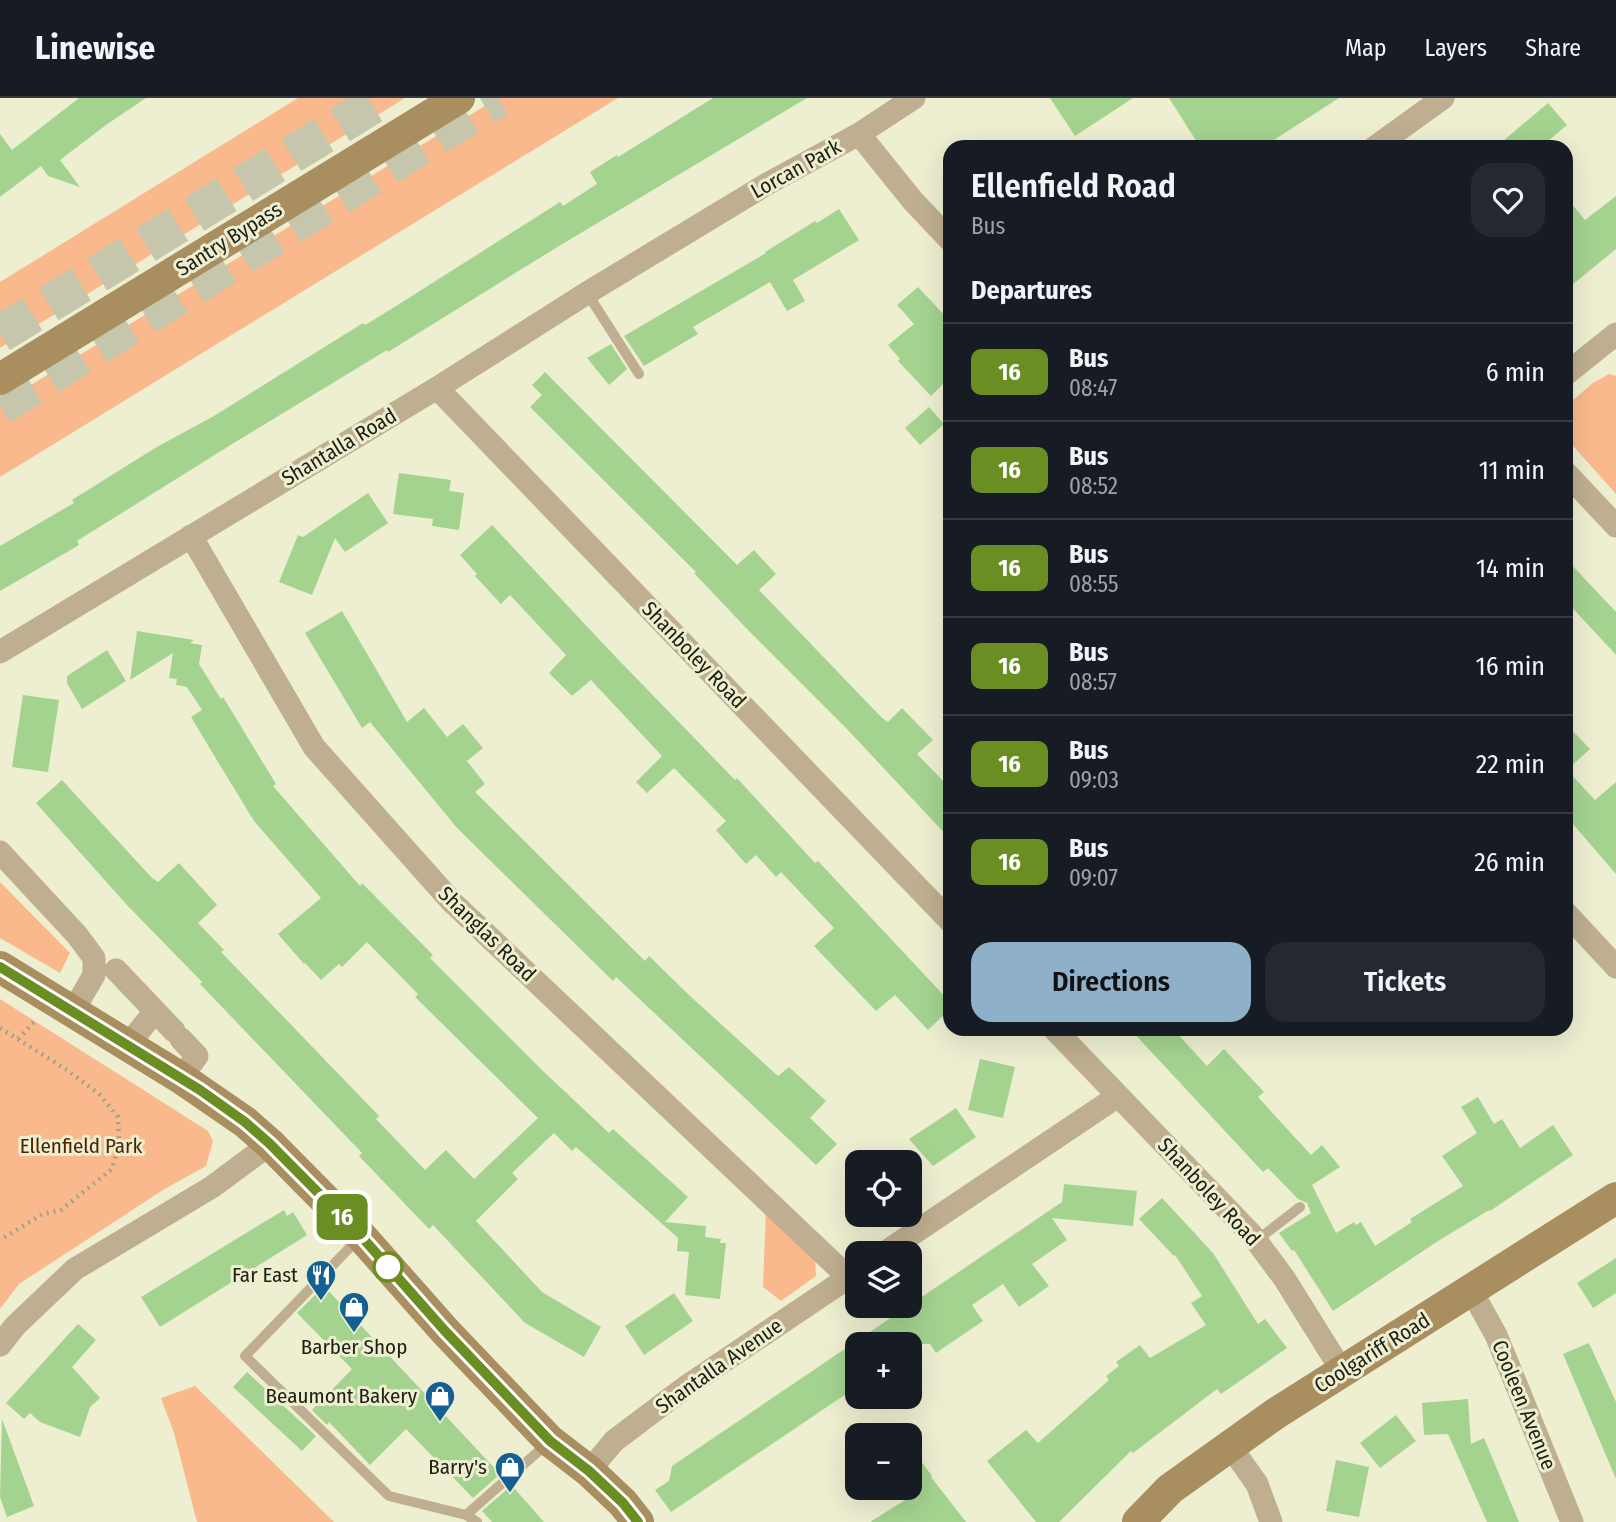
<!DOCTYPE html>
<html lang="en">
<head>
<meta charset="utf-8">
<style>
	body { margin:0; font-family:"Fira Sans Condensed",sans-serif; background:#242831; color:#f1f3f6; height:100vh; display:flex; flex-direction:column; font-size:26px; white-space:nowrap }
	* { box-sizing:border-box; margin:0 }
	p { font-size:23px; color:#9ea1a6 }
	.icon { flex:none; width:38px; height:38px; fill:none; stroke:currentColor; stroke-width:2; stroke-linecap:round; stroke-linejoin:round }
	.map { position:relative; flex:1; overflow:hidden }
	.details { position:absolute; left:943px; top:42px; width:630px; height:896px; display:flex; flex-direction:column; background:#171b24; border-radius:21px; box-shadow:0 7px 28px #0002 }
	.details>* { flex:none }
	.badge { padding:0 14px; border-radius:10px; font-size:24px; line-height:46px }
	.tools { position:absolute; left:845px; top:1052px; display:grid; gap:14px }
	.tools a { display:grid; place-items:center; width:77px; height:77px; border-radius:14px; background:#171b24; box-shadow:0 7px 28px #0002; font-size:35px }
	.map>.badge { position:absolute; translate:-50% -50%; box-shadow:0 0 0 4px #fff }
	h2 { padding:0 28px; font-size:26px; line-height:63px }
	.round { display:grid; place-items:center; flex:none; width:74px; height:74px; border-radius:21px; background:#242831 }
	.headline { display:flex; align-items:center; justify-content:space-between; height:119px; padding:0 28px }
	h1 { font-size:33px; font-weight:600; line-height:52px }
	.primary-button { display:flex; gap:14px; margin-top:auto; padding:14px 28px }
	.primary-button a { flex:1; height:80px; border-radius:21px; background:#8eb1c9; color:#111; font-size:28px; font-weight:600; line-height:80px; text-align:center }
	.primary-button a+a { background:#242831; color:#f1f3f6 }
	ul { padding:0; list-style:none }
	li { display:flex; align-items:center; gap:21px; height:98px; padding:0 28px; border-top:2px solid #363941 }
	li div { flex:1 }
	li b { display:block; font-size:26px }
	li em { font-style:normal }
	li .badge { min-width:77px; font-weight:700; text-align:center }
	header { display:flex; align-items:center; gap:42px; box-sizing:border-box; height:98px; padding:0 35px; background:#171b24; border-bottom:2px solid #363941 }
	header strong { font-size:33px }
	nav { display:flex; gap:38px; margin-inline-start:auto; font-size:24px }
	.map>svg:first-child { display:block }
	.green { fill:#f9b98c }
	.building { fill:#a4d390 }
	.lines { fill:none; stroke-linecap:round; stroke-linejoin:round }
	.highway-tunnel { stroke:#c5c6ac; stroke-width:38; stroke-dasharray:38 19; stroke-linecap:butt }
	.path { stroke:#a0a18a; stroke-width:4.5; stroke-dasharray:2 5; stroke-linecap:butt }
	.lane { stroke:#bfae8f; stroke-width:10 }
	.street { stroke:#bfae8f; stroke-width:23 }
	.secondary { stroke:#a98f60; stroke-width:32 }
	.line-casing { stroke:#fff; stroke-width:16 }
	.line { stroke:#6b8e23; stroke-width:10 }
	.stop-dot { fill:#fff; stroke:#6b8e23; stroke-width:3.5 }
	.labels { text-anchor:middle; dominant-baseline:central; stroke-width:6; stroke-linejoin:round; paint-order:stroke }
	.street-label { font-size:21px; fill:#202116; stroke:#eeefd1 }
	.park-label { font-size:21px; fill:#4f2400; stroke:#eeefd1 }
	.poi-label { font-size:21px; fill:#202116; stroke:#eeefd1; text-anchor:end }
</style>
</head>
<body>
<header>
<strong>Linewise</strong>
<nav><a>Map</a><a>Layers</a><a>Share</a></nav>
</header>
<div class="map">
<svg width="1616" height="1424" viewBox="0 0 1616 1424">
	<rect width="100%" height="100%" fill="#eeefd1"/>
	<path class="green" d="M298 0H405L0 250V184Z
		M498 0H618L0 379V306Z
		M1609 276 1616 278V396L1566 340V308L1593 285Z
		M0 784 70 855 60 875 0 840Z
		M0 901 208 1033 213 1043 206 1068 163 1092 19 1186 0 1211Z
		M766 1110 815 1158 816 1178 781 1203 763 1189Z
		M195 1288 334 1424H197L174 1335 161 1300Z"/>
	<path class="building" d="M79 0H146L106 27 60 62 80 89 48 78 41 68 0 99V36L12 52Z
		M713 0H807L559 148 388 254 387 252 237 343 77 443 79 447 0 493V448L74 405 72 402 155 350 214 318 363 225 365 227 393 210 560 104 563 108 597 86 590 74 617 57 618 59Z
		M1050 0H1133L1075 38Z
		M1169 0H1339L1263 49H1200Z
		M1548 5 1567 27 1541 49H1496Z
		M1616 98V151L1566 192V99L1585 122Z
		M839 111 859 142 793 182 805 203 787 213 770 184 693 229 698 236 644 268 624 238 766 155 765 154 815 123 817 125Z
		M918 189 950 223V279L931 298 898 263 900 261 888 247 914 226 897 207Z
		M611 246 627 271 609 287 587 260Z
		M545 274 737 467 754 452 776 476 759 492 882 620 888 624 902 610 933 642 917 656 950 690V741L847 631 746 530 694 475 696 474 530 309 542 297 532 287Z
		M929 309 944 326 920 347 905 330Z
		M399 375 451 382 449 393 464 395 459 432 432 428 433 421 393 416Z
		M368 395 388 425 345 454 335 440 312 497 279 484 298 437 303 439Z
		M492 427 609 552 735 682 737 680 815 765 818 763 950 904V911L928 932 895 897 876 913 814 848 834 830 781 774 776 779 756 757 746 766 716 732 726 723 674 670 647 695 636 684 662 658 591 582 572 598 549 575 566 557 510 497 501 506 475 478 477 476 460 457Z
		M1566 461 1616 514V557L1566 503Z
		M342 513 407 624 424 610 447 639 463 626 483 650 467 663 485 686 475 694 645 863 649 858 689 897 778 978 789 969 826 1003 810 1020 837 1046 816 1067 616 879 613 883 457 730 370 624 362 630 305 535Z
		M137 533 194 542 190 545 202 547 199 566 221 601 223 599 276 686 273 688 360 788 362 785 433 857 430 860 543 973 609 1035 613 1031 688 1099 665 1124 706 1128 705 1139 721 1141 720 1145H726L720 1201 685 1197 689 1154 677 1153 678 1140 576 1049 572 1053 554 1035 512 1075 518 1081 476 1123 542 1194 601 1229 584 1259 525 1225 433 1127 429 1131 359 1058 362 1055 200 886 202 884 126 806 36 705 62 682 152 780 158 784 179 765 217 807 198 825 224 852 221 854 379 1018 376 1021 425 1072 446 1052 474 1081 538 1020 415 899 418 896 367 844 342 869 339 866 321 882 305 865 304 866 278 836 321 800 254 723 218 664 191 619 202 612 187 589 176 587 177 581 169 580 173 555 130 582Z
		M107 552 126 583 82 611 67 585V578Z
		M23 597 59 602 48 674 12 669Z
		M1566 626 1590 651 1567 672 1595 702 1616 684V776L1566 718Z
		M1130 931H1173L1207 968 1224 951 1264 994 1258 999 1311 1057 1322 1047 1340 1069 1312 1087 1336 1135 1354 1124 1356 1127 1361 1124 1375 1148 1412 1124 1410 1121 1463 1088 1442 1058 1477 1035 1461 1009 1478 999 1494 1026 1502 1021 1520 1050 1553 1027 1573 1057 1490 1113 1489 1112 1435 1145 1333 1213 1294 1152 1292 1153 1279 1135 1311 1115 1307 1105 1298 1101 1268 1070 1263 1074Z
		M980 961 1015 969 1003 1020 968 1012Z
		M956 1010 976 1039 933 1068 909 1041Z
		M1064 1086 1137 1093 1133 1128 1052 1120 1067 1142 1032 1166 1049 1188 1019 1209 1003 1186 972 1207 983 1223 936 1255 930 1246H858V1288L671 1414 655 1392 669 1383 672 1368 1062 1104Z
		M1162 1100 1213 1155 1258 1226 1265 1221 1287 1250 1221 1296 1217 1291 1133 1355 1131 1353 1059 1424H1036L987 1363 1026 1332 1038 1345 1109 1282 1106 1278 1119 1268 1116 1264 1140 1247 1150 1260 1206 1227 1191 1205 1202 1198 1175 1157 1174 1158 1139 1121Z
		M284 1112 287 1118 293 1114 307 1137 160 1229 141 1199Z
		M1616 1160V1195L1593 1210 1577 1185Z
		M324 1188 500 1376 473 1400 406 1331 370 1367 329 1324 327 1327 312 1312 352 1271 297 1215Z
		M674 1195 693 1223 644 1257 625 1228Z
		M78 1226 96 1242 72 1269 100 1300 90 1309 80 1339 40 1324 30 1315 24 1321 6 1305Z
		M1589 1245 1616 1304V1381L1563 1256Z
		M247 1274 316 1338 302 1353 233 1289Z
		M1468 1301 1471 1346 1484 1340 1519 1424H1487L1448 1336 1424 1337 1422 1305Z
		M1396 1317 1416 1343 1380 1370 1360 1345Z
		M2 1321 34 1408 7 1419 0 1399Z
		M910 1353 919 1364 921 1363 932 1378 931 1379 966 1424H870L910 1399Z
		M1336 1362 1369 1369 1359 1419 1326 1413Z
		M511 1388 515 1391 544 1424H492L482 1413Z"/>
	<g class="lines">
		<path class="highway-tunnel" d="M0 236 384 0
			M0 308 498 0"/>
		<path class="path" d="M0 930 67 972 99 996 118 1019 119 1046 112 1071 61 1112 43 1116 0 1142
			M18 941 36 922"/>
		<path class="lane" d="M587 195 639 276
			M359 1140 245 1258 389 1398 466 1417 477 1424
			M1256 1143 1300 1109
			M466 1417 548 1345"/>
		<path class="street" d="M859 36 913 103 950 142
			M1375 49 1443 0
			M1566 276 1616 236
			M437 290 950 823
			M1566 375 1616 428
			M191 438 314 649 452 804 848 1179
			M0 554 437 290 587 195 767 86 859 36 914 0
			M0 754 77 837 94 860V877L73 913
			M1566 815 1616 869
			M116 872 174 933
			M1054 931 1252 1137 1284 1180 1342 1273
			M181 941 197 958 181 980
			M128 947 155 913
			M884 1155 1118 998
			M1471 1192 1496 1237 1572 1424
			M0 1247 15 1228 75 1171 212 1089 270 1046
			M1230 1348 1257 1386 1271 1424
			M589 1373 614 1343 687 1288 858 1173"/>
		<path class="secondary" d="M0 281 459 0
			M0 869 181 980 245 1024 270 1046 361 1138 445 1233 550 1343 589 1373 623 1405 638 1424
			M1138 1424 1170 1391 1275 1316 1616 1100"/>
	</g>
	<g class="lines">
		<g class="line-casing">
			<path id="line" d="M0 869 200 992 245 1024 270 1046 361 1138 445 1233 550 1343 589 1373 623 1405 638 1424"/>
		</g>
		<use href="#line" class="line"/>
	</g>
	<defs>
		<g id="restaurant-pin" transform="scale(1.575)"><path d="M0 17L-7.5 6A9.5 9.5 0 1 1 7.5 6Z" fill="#156093" stroke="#eeefd1"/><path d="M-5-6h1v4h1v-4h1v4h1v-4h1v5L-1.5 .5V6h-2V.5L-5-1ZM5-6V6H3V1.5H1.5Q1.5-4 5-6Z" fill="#fff"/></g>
		<g id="shop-pin" transform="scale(1.575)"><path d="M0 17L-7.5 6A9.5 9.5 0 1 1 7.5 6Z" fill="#156093" stroke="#eeefd1"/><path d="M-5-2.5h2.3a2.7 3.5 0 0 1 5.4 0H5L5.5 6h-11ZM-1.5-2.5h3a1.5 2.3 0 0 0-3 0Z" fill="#fff"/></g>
	</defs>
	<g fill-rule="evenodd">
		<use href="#restaurant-pin" x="321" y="1177"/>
		<use href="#shop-pin" x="354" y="1209"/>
		<use href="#shop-pin" x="440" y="1298"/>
		<use href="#shop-pin" x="510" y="1369"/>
	</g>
	<circle class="stop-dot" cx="388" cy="1169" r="14"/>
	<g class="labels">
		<g class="street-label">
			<text transform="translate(796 71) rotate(-29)">Lorcan Park</text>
			<text transform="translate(229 141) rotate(-32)">Santry Bypass</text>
			<text transform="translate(339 349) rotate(-31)">Shantalla Road</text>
			<text transform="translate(694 557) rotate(46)">Shanboley Road</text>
			<text transform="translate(487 836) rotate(44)">Shanglas Road</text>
			<text transform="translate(1209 1094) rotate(47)">Shanboley Road</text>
			<text transform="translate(1372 1255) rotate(-32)">Coolgariff Road</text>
			<text transform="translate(719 1268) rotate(-35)">Shantalla Avenue</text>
			<text transform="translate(1524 1307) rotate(68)">Cooleen Avenue</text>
		</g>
		<g class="park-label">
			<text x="81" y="1048">Ellenfield Park</text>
		</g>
		<g class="poi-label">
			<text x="298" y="1177">Far East</text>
			<text x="354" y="1249" text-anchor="middle">Barber Shop</text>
			<text x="417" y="1298">Beaumont Bakery</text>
			<text x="487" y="1369">Barry's</text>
		</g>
	</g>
</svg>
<div class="tools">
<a><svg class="icon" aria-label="locate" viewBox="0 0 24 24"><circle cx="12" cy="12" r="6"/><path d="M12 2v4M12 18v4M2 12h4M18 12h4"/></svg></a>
<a><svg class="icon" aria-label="layers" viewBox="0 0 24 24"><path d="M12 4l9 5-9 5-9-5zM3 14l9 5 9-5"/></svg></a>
<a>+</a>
<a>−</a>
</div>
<b class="badge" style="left:342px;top:1119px;background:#6b8e23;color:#fff">16</b>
<section class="details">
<div class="headline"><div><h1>Ellenfield Road</h1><p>Bus</p></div><a class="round"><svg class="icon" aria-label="heart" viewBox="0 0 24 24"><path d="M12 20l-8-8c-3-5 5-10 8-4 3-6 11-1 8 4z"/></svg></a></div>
<h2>Departures</h2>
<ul>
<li><span class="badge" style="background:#6b8e23;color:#fff">16</span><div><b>Bus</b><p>08:47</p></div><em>6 min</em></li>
<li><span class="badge" style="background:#6b8e23;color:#fff">16</span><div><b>Bus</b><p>08:52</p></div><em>11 min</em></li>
<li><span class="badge" style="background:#6b8e23;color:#fff">16</span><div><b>Bus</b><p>08:55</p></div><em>14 min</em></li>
<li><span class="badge" style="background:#6b8e23;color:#fff">16</span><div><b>Bus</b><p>08:57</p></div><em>16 min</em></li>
<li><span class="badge" style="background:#6b8e23;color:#fff">16</span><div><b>Bus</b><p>09:03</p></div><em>22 min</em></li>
<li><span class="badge" style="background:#6b8e23;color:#fff">16</span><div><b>Bus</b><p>09:07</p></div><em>26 min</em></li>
</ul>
<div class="primary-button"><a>Directions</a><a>Tickets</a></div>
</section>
</div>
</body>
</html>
